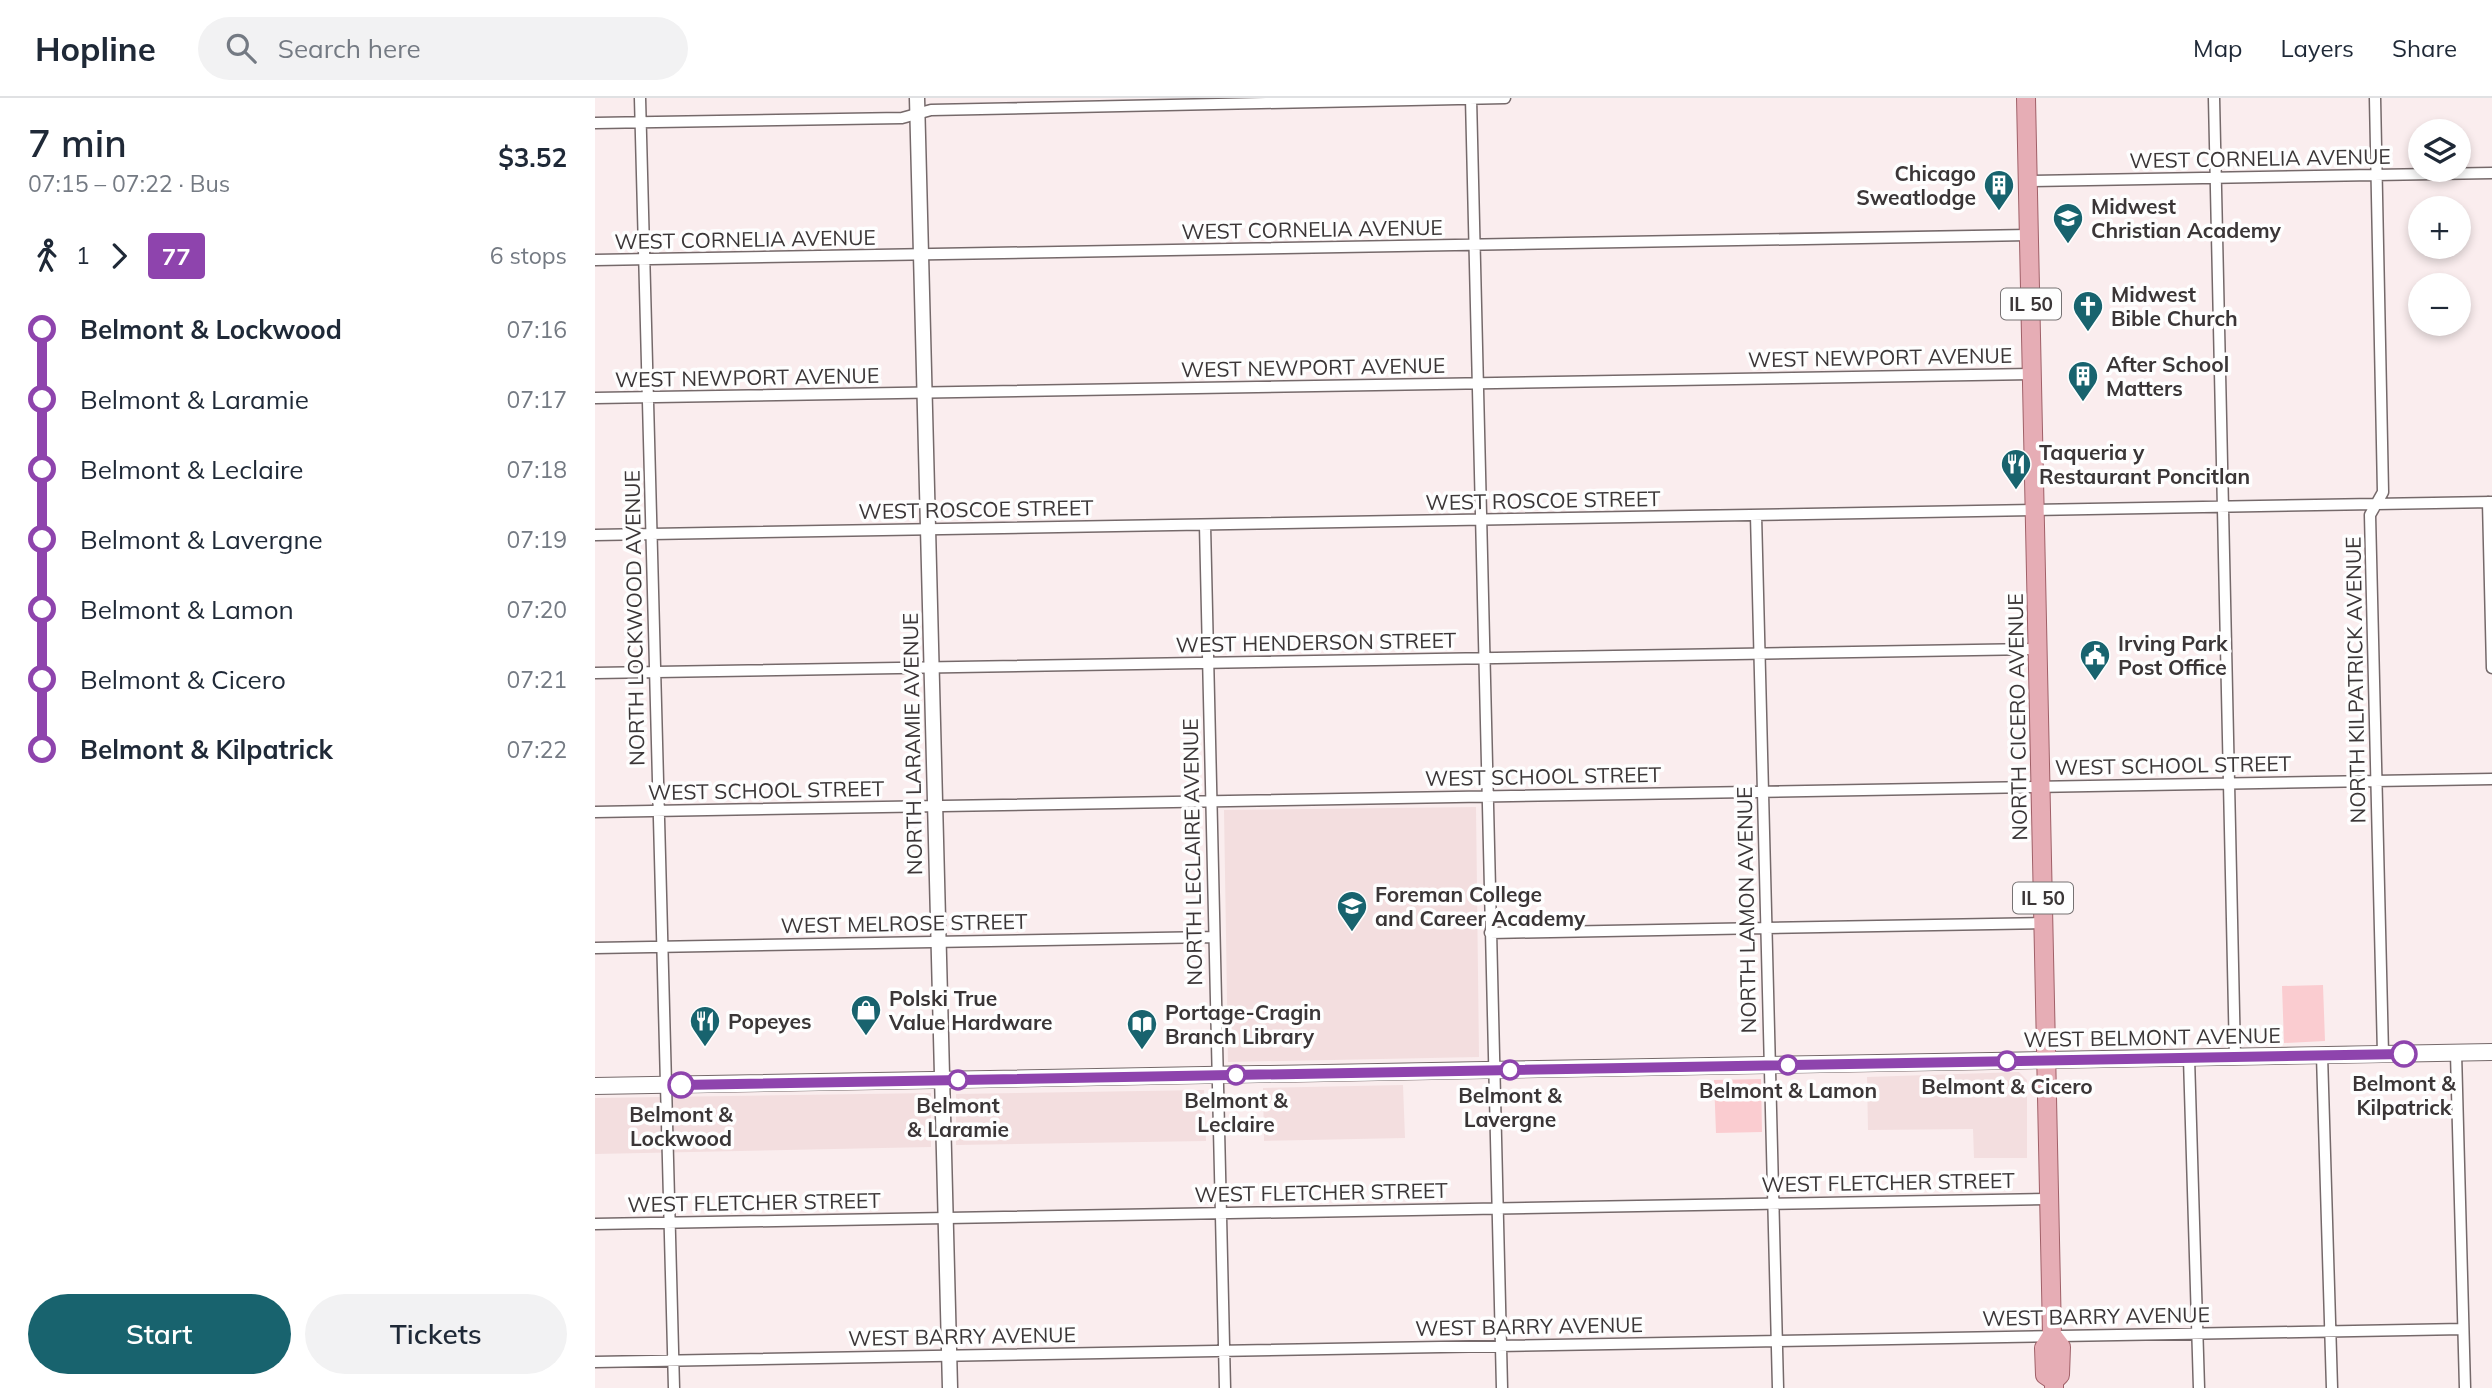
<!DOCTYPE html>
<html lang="en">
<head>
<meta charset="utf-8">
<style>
	body { margin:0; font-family:Mulish,sans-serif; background:#f2f2f3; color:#1f2937; height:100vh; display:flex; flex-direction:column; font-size:26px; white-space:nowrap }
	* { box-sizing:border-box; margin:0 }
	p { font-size:23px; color:#747a83 }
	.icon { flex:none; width:38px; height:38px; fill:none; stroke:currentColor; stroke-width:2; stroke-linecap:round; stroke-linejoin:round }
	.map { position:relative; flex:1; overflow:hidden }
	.side { display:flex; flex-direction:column; background:#fff; width:595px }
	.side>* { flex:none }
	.badge { padding:0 14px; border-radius:5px; font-size:24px; line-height:46px }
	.buttons { position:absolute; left:1813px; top:21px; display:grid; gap:14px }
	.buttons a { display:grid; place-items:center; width:63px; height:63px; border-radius:50%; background:#fff; box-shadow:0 4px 10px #0003; font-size:35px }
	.map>.badge { position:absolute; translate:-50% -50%; box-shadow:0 0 0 4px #fff }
	.legs { display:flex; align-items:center; gap:10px; height:77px; padding:0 28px; font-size:23px }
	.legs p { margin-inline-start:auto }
	.headline { display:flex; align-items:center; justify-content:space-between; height:119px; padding:0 28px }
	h1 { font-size:38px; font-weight:600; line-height:52px }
	.cta { display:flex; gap:14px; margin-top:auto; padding:14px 28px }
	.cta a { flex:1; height:80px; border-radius:42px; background:#18636e; color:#fff; font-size:28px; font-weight:600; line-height:80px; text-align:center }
	.cta a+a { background:#f2f2f3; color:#1f2937 }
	ul { padding:0 28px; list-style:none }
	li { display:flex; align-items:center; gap:24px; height:70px; font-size:26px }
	li i { display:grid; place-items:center; width:10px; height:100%; margin:0 9px; background:currentColor }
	li i::after { content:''; width:18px; height:18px; margin:-9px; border:5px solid; border-radius:50%; background:#fff }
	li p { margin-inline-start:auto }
	li:first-child i { background:linear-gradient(#0000 50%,currentColor 0) }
	li:last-child i { background:linear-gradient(currentColor 50%,#0000 0) }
	header { display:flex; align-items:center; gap:42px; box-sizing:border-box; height:98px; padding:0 35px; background:#fff; border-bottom:2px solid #e0e1e3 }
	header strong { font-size:33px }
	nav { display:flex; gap:38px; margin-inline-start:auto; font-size:24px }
	.search { width:490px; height:63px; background:#f2f2f3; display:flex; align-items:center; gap:18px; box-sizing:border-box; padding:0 24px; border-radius:38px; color:#747a83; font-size:26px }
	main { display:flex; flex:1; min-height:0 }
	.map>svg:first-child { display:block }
	.built { fill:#f3dedf }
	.green { fill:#faccd0 }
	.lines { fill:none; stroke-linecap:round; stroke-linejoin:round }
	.minor-casing { stroke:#75696a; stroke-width:13 }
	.tertiary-casing { stroke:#75696a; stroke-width:17 }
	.secondary-casing { stroke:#75696a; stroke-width:18 }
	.primary-casing { stroke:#a06068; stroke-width:20 }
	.minor { stroke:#fff; stroke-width:10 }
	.tertiary { stroke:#fff; stroke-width:14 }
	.secondary { stroke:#fff; stroke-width:16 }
	.primary { stroke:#e6adb5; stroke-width:18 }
	.line-1-casing { stroke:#fff; stroke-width:16 }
	.line-1 { stroke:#8e44ad; stroke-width:10 }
	.stop-1-dot { fill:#fff; stroke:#8e44ad; stroke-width:3.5 }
	.labels { text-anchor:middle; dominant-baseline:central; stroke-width:7; stroke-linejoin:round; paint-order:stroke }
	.shield { fill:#fefefe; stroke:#767273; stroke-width:2 }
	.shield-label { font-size:19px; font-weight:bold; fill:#3b3637 }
	.street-label { font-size:21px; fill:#3b3637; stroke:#fefefe }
	.poi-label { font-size:21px; font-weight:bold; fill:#3b3637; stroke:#fefefe; text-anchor:start }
	.stop-label { font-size:21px; font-weight:bold; fill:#3b3637; stroke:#fefefe }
</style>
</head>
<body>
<header>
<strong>Hopline</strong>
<div class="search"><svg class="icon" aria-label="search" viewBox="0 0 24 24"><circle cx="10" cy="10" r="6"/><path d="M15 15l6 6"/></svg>Search here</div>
<nav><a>Map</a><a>Layers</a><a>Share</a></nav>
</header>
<main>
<section class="side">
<div class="headline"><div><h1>7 min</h1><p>07:15 – 07:22 · Bus</p></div><b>$3.52</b></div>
<div class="legs"><svg class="icon" aria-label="walk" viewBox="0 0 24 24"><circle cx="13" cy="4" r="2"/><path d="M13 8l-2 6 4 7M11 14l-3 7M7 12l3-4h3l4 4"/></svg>1<svg class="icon" aria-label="forward" viewBox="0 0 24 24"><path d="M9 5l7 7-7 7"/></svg><b class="badge" style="background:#8e44ad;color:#fff">77</b><p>6 stops</p></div>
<ul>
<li><i style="color:#8e44ad"></i><b>Belmont &amp; Lockwood</b><p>07:16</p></li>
<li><i style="color:#8e44ad"></i><span>Belmont &amp; Laramie</span><p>07:17</p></li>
<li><i style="color:#8e44ad"></i><span>Belmont &amp; Leclaire</span><p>07:18</p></li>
<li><i style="color:#8e44ad"></i><span>Belmont &amp; Lavergne</span><p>07:19</p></li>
<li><i style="color:#8e44ad"></i><span>Belmont &amp; Lamon</span><p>07:20</p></li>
<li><i style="color:#8e44ad"></i><span>Belmont &amp; Cicero</span><p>07:21</p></li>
<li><i style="color:#8e44ad"></i><b>Belmont &amp; Kilpatrick</b><p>07:22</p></li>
</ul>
<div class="cta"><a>Start</a><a>Tickets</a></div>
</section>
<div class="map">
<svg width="1897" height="1290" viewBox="0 0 1897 1290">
	<rect width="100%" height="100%" fill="#faedee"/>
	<path class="built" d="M881 709 884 959 633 964 629 712Z
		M1424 974 1432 982V1060H1379L1378 1031 1273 1032 1272 979Z
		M808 987 810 1040 669 1043 668 990Z
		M609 992 611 1043 361 1047V996Z
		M336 995V1049L0 1056V1000Z"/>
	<path class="green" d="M1728 887 1730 943 1689 945 1687 888Z
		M1166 981 1167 1034 1121 1035 1119 982Z"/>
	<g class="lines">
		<g class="minor-casing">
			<path id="minor" d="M45 0 79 1290
				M876 0 907 1290
				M1619 0 1640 959
				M1780 0 1788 394 1775 417 1788 956
				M0 25 307 20 336 12 910 0
				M1433 83 1897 75
				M0 162 1434 137
				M0 300 1437 276
				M1893 404 1897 570
				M1161 417 1183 1290
				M610 427 630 1290
				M0 437 1897 404
				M0 575 1443 551
				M0 714 1897 681
				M895 835 1448 825
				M0 850 618 839
				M1861 955 1870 1290
				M1727 957 1737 1290
				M1594 960 1604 1290
				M0 1126 1453 1101
				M0 1264 1868 1231"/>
		</g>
		<g class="tertiary-casing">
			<path id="tertiary" d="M322 0 355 1290"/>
		</g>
		<g class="secondary-casing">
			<path id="secondary" d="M0 988 1897 954"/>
		</g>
		<g class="primary-casing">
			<path id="primary" d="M1431 0 1457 1237 1449 1250 1450 1277 1459 1283
				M1457 1237 1466 1249 1465 1277 1459 1283V1290"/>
		</g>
		<use href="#minor" class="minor"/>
		<use href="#tertiary" class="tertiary"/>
		<use href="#secondary" class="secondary"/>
		<use href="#primary" class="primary"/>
	</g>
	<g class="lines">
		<g class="line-1-casing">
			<path id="line-1" d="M86 987 1809 956"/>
		</g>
		<use href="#line-1" class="line-1"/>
	</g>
	<defs>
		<g id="building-pin" transform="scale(1.575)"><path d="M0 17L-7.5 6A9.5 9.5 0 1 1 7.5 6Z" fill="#18636e" stroke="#fefefe"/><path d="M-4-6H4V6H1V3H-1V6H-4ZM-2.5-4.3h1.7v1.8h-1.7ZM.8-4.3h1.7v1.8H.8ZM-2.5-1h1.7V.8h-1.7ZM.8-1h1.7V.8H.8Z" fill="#fff"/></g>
		<g id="school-pin" transform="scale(1.575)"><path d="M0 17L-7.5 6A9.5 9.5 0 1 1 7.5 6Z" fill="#18636e" stroke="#fefefe"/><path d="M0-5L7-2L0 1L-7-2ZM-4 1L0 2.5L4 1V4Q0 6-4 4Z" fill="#fff"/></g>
		<g id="church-pin" transform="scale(1.575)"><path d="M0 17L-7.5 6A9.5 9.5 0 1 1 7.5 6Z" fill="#18636e" stroke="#fefefe"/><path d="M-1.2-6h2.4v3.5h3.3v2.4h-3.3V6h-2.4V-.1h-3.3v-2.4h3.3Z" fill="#fff"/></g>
		<g id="restaurant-pin" transform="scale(1.575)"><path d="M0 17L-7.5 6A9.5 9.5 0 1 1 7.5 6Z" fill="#18636e" stroke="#fefefe"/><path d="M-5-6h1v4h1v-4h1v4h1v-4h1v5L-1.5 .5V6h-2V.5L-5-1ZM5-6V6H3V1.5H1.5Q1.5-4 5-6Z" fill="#fff"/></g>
		<g id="civic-pin" transform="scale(1.575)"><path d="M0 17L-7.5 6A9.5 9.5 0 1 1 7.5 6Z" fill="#18636e" stroke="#fefefe"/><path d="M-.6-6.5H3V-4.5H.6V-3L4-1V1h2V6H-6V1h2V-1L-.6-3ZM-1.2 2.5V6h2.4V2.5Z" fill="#fff"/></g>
		<g id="shop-pin" transform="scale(1.575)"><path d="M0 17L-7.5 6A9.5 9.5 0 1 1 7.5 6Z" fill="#18636e" stroke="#fefefe"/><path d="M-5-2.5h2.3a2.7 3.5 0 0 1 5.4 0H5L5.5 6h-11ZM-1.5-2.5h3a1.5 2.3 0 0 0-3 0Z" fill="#fff"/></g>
		<g id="library-pin" transform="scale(1.575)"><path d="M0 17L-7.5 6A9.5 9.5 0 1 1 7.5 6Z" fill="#18636e" stroke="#fefefe"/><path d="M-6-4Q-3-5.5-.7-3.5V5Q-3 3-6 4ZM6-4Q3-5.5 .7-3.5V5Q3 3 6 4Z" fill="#fff"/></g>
	</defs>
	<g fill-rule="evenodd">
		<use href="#building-pin" x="1404" y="87"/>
		<use href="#school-pin" x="1473" y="120"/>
		<use href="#church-pin" x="1493" y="208"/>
		<use href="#building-pin" x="1488" y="278"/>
		<use href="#restaurant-pin" x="1421" y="366"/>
		<use href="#civic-pin" x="1500" y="557"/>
		<use href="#school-pin" x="757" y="808"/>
		<use href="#shop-pin" x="271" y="912"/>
		<use href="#restaurant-pin" x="110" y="923"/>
		<use href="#library-pin" x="547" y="926"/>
	</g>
	<g class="stop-1-dot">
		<circle cx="1809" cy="956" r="12"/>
		<circle cx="1412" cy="963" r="9"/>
		<circle cx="1193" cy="967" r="9"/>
		<circle cx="915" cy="972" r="9"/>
		<circle cx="641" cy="977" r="9"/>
		<circle cx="363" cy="982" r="9"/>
		<circle cx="86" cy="987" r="12"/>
	</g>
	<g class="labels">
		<g class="shield">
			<rect x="1406" y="190.5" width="60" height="31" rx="5"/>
			<rect x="1418" y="784.5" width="60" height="31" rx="5"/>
		</g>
		<g class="shield-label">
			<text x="1436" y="206">IL 50</text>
			<text x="1448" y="800">IL 50</text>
		</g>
		<g class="street-label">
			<text transform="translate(1665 60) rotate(-1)">WEST CORNELIA AVENUE</text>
			<text transform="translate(717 131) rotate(-1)">WEST CORNELIA AVENUE</text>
			<text transform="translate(150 141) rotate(-1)">WEST CORNELIA AVENUE</text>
			<text transform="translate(1285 259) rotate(-1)">WEST NEWPORT AVENUE</text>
			<text transform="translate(718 269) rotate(-1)">WEST NEWPORT AVENUE</text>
			<text transform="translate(152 279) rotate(-1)">WEST NEWPORT AVENUE</text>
			<text transform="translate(948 402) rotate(-1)">WEST ROSCOE STREET</text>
			<text transform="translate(381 411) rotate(-1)">WEST ROSCOE STREET</text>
			<text transform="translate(39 520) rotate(-91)">NORTH LOCKWOOD AVENUE</text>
			<text transform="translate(721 544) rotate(-1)">WEST HENDERSON STREET</text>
			<text transform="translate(1760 582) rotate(-91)">NORTH KILPATRICK AVENUE</text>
			<text transform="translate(1422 619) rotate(-91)">NORTH CICERO AVENUE</text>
			<text transform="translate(317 646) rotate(-91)">NORTH LARAMIE AVENUE</text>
			<text transform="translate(1578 667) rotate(-1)">WEST SCHOOL STREET</text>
			<text transform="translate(948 678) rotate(-1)">WEST SCHOOL STREET</text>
			<text transform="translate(171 692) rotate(-1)">WEST SCHOOL STREET</text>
			<text transform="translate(597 754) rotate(-91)">NORTH LECLAIRE AVENUE</text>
			<text transform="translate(1151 812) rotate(-91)">NORTH LAMON AVENUE</text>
			<text transform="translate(309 825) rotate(-1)">WEST MELROSE STREET</text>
			<text transform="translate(1557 939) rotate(-1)">WEST BELMONT AVENUE</text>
			<text transform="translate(1293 1084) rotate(-1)">WEST FLETCHER STREET</text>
			<text transform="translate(726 1094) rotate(-1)">WEST FLETCHER STREET</text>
			<text transform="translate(159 1104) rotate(-1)">WEST FLETCHER STREET</text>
			<text transform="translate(1501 1218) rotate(-1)">WEST BARRY AVENUE</text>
			<text transform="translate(934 1228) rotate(-1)">WEST BARRY AVENUE</text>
			<text transform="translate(367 1238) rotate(-1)">WEST BARRY AVENUE</text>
		</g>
		<g class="poi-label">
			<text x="1381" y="75" text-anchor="end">Chicago<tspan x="1381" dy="24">Sweatlodge</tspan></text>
			<text x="1496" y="108">Midwest<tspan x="1496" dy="24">Christian Academy</tspan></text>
			<text x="1516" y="196">Midwest<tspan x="1516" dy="24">Bible Church</tspan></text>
			<text x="1511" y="266">After School<tspan x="1511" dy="24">Matters</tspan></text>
			<text x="1444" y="354">Taqueria y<tspan x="1444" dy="24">Restaurant Poncitlan</tspan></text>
			<text x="1523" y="545">Irving Park<tspan x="1523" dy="24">Post Office</tspan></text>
			<text x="780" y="796">Foreman College<tspan x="780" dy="24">and Career Academy</tspan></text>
			<text x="294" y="900">Polski True<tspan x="294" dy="24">Value Hardware</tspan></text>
			<text x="570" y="914">Portage-Cragin<tspan x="570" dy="24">Branch Library</tspan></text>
			<text x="133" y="923">Popeyes</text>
		</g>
		<g class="stop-label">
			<text x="1809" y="985">Belmont &amp;<tspan x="1809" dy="24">Kilpatrick</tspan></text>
			<text x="1412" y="988">Belmont &amp; Cicero</text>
			<text x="1193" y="992">Belmont &amp; Lamon</text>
			<text x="915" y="997">Belmont &amp;<tspan x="915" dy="24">Lavergne</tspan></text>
			<text x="641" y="1002">Belmont &amp;<tspan x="641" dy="24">Leclaire</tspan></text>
			<text x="363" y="1007">Belmont<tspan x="363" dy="24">&amp; Laramie</tspan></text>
			<text x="86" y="1016">Belmont &amp;<tspan x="86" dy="24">Lockwood</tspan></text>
		</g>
	</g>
</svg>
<div class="buttons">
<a><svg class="icon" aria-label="layers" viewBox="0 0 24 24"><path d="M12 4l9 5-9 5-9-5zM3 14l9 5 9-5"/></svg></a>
<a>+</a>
<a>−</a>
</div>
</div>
</main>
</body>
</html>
